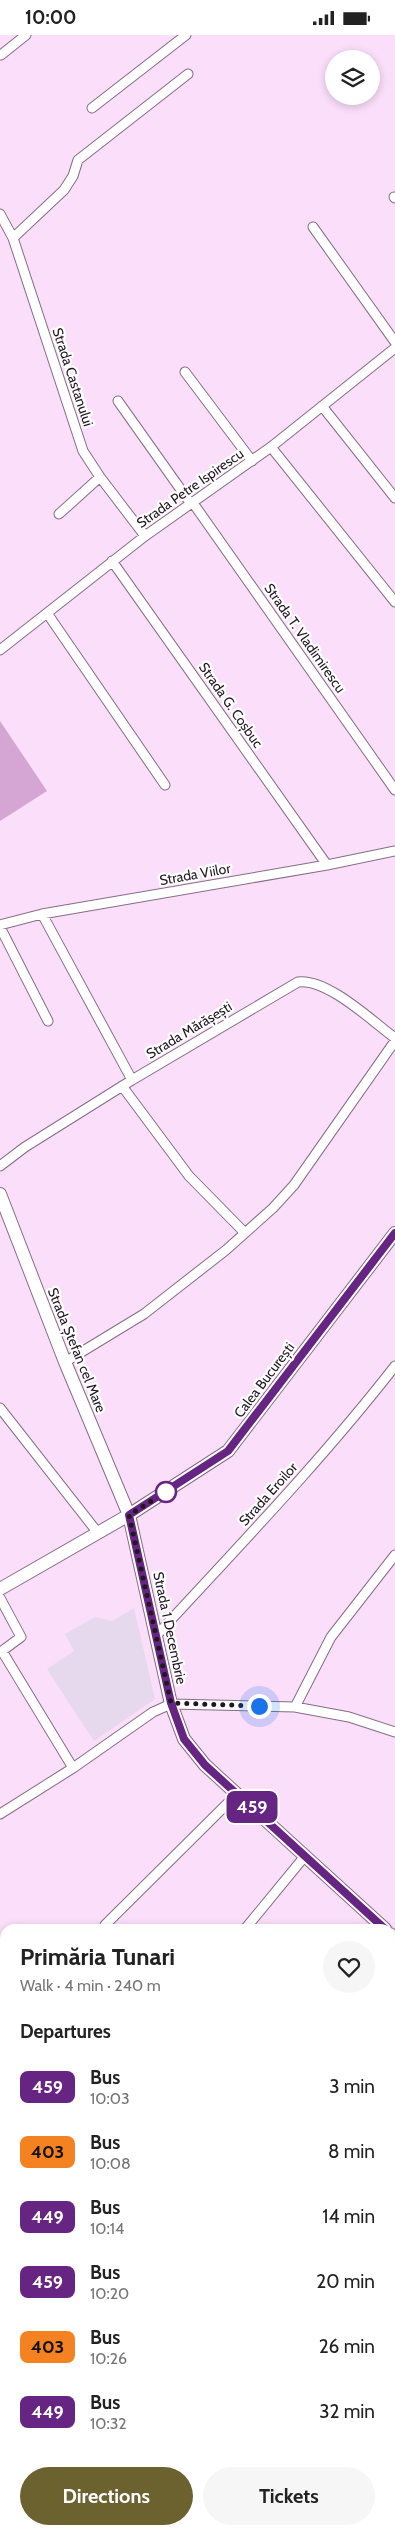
<!DOCTYPE html>
<html lang="en">
<head>
<meta charset="utf-8">
<style>
	body { margin:0; font-family:Cabin,sans-serif; background:#f6f6f6; color:#222; height:100vh; display:flex; flex-direction:column; font-size:19px; white-space:nowrap }
	* { box-sizing:border-box; margin:0 }
	p { font-size:16px; color:#767676 }
	.icon { flex:none; width:28px; height:28px; fill:none; stroke:currentColor; stroke-width:2; stroke-linecap:round; stroke-linejoin:round }
	.map { position:relative; flex:1; overflow:hidden }
	.side { position:absolute; left:0px; top:1889px; width:395px; height:611px; display:flex; flex-direction:column; background:#fff; border-radius:15px 15px 0 0; box-shadow:0 2px 8px #0003 }
	.side>* { flex:none }
	.badge { padding:0 10px; border-radius:8px; font-size:18px; line-height:32px }
	.controls { position:absolute; left:325px; top:15px; display:grid; gap:10px }
	.controls a { display:grid; place-items:center; width:55px; height:55px; border-radius:50%; background:#fff; box-shadow:0 2px 8px #0003; font-size:25px }
	.you { position:absolute; width:25px; height:25px; margin:-12px; border:4px solid #fff; border-radius:50%; background:#1a73e8; box-shadow:0 0 0 8px #1a73e833 }
	.map>.badge { position:absolute; translate:-50% -50%; box-shadow:0 0 0 2px #fff }
	h2 { padding:0 20px; font-size:19px; line-height:45px }
	.round { display:grid; place-items:center; flex:none; width:52px; height:52px; border-radius:26px; background:#f6f6f6 }
	.overview { display:flex; align-items:center; justify-content:space-between; height:85px; padding:0 20px }
	h1 { font-size:24px; font-weight:700; line-height:38px }
	.primary-button { display:flex; gap:10px; margin-top:auto; padding:10px 20px }
	.primary-button a { flex:1; height:58px; border-radius:30px; background:#6c622f; color:#fff; font-size:20px; font-weight:700; line-height:58px; text-align:center }
	.primary-button a+a { background:#f6f6f6; color:#222 }
	ul { padding:0; list-style:none }
	li { display:flex; align-items:center; gap:15px; height:65px; padding:0 20px }
	li div { flex:1 }
	li b { display:block; font-size:19px }
	li em { font-style:normal }
	li .badge { min-width:55px; font-weight:700; text-align:center }
	.status { display:flex; justify-content:space-between; align-items:center; height:35px; padding:0 25px; background:#fff; direction:ltr }
	.status svg { height:14px; fill:currentColor }
	.map>svg:first-child { display:block }
	.education { fill:#e6d9ed }
	.green { fill:#d5a6d4 }
	.lines { fill:none; stroke-linecap:round; stroke-linejoin:round }
	.canal { stroke:#76c3f3; stroke-width:9 }
	.river { stroke:#76c3f3; stroke-width:16 }
	.minor-casing { stroke:#866d85; stroke-width:11 }
	.secondary-casing { stroke:#866d85; stroke-width:14 }
	.minor { stroke:#fff; stroke-width:9 }
	.secondary { stroke:#fff; stroke-width:12 }
	.line-casing { stroke:#fff; stroke-width:11 }
	.line { stroke:#662483; stroke-width:8 }
	.walk { stroke:#211721; stroke-width:5; stroke-dasharray:0 9 }
	.stop-dot { fill:#fff; stroke:#662483; stroke-width:2.5 }
	.labels { text-anchor:middle; dominant-baseline:central; stroke-width:4.5; stroke-linejoin:round; paint-order:stroke }
	.street-label { font-size:14px; fill:#211721; stroke:#fff }
</style>
</head>
<body>
<div class="status"><b>10:00</b><svg viewBox="0 0 49 12"><path d="M0 12V9h3v3zM5 12V6h3v6zM10 12V3h3v9zM15 12V0h3v12zM26 1h20v11H26zM47 4h2v5h-2z"/></svg></div>
<div class="map">
<svg width="395" height="2499" viewBox="0 0 395 2499">
	<rect width="100%" height="100%" fill="#fbdefa"/>
	<path class="education" d="M134 1573 155 1664 94 1706 47 1634 74 1616 65 1599 95 1582 112 1586Z"/>
	<path class="green" d="M0 686 47 756 0 786Z"/>
	<g class="lines">
		<path class="canal" d="M102 2499 106 2495"/>
		<path class="river" d="M0 2001 5 2019
			M390 2464 395 2467"/>
		<g class="minor-casing">
			<path id="minor" d="M1 20 26 0
				M92 73 186 0
				M394 162 395 163
				M0 179 13 203 83 416 100 442 145 501
				M313 192 395 307
				M13 203 64 155 73 141 78 125 188 39
				M185 337 252 426
				M118 366 191 469
				M322 371 395 463
				M271 412 395 567
				M193 468 395 755
				M59 479 100 442
				M112 526 327 830
				M47 578 165 750
				M0 615 145 501 271 412 395 313
				M42 879 132 1045
				M0 890 42 879 327 830 395 816
				M0 892 48 986
				M122 1051 189 1141 245 1198
				M0 1131 25 1112 132 1045 298 947C327 943 372 986 395 1003
				M65 1327 144 1279 226 1215 273 1173 294 1150 395 1006
				M0 1373 98 1498
				M0 1563 21 1602 2 1616 73 1733
				M156 1601C237 1513 321 1426 395 1331
				M295 1672 331 1602 395 1520
				M0 1779 73 1733 153 1677 171 1669 295 1672 349 1682 395 1697
				M105 1890 237 1759
				M245 1894 305 1821
				M390 2063 395 2056
				M0 2084 5 2090
				M390 2102 395 2096
				M0 2194 5 2189
				M390 2201 395 2205
				M390 2326 395 2319
				M0 2338 5 2343
				M390 2408 395 2412
				M0 2410 5 2404
				M390 2489 395 2492
				M92 2499 96 2495
				M170 2499 174 2495
				M271 2499 275 2495"/>
		</g>
		<g class="secondary-casing">
			<path id="secondary" d="M0 1159 65 1327 129 1480 171 1669 184 1704 205 1730 385 1894
				M0 1554 129 1480 228 1416 395 1198
				M390 1899 395 1903"/>
		</g>
		<use href="#minor" class="minor"/>
		<use href="#secondary" class="secondary"/>
	</g>
	<g class="lines">
		<g class="line-casing">
			<path id="line" d="M385 1894 205 1730 184 1704 171 1668 129 1480 228 1416 395 1198"/>
		</g>
		<use href="#line" class="line"/>
		<path class="walk" d="M166 1457 129 1480 171 1668 259 1671"/>
	</g>
	<circle class="stop-dot" cx="166" cy="1457" r="10"/>
	<g class="labels">
		<g class="street-label">
			<text transform="translate(73 342) rotate(72)">Strada Castanului</text>
			<text transform="translate(190 453) rotate(-35)">Strada Petre Ispirescu</text>
			<text transform="translate(305 603) rotate(55)">Strada T. Vladimirescu</text>
			<text transform="translate(231 670) rotate(55)">Strada G. Coșbuc</text>
			<text transform="translate(195 839) rotate(-10)">Strada Viilor</text>
			<text transform="translate(189 995) rotate(-31)">Strada Mărășești</text>
			<text transform="translate(77 1315) rotate(68)">Strada Ștefan cel Mare</text>
			<text transform="translate(264 1345) rotate(-53)">Calea București</text>
			<text transform="translate(268 1459) rotate(-48)">Strada Eroilor</text>
			<text transform="translate(170 1593) rotate(78)">Strada 1 Decembrie</text>
		</g>
	</g>
</svg>
<div class="controls">
<a><svg class="icon" aria-label="layers" viewBox="0 0 24 24"><path d="M12 4l9 5-9 5-9-5zM3 14l9 5 9-5"/></svg></a>
</div>
<div class="you" style="left:259px;top:1671px"></div>
<b class="badge" style="left:252px;top:1772px;background:#662483;color:#fff">459</b>
<section class="side">
<div class="overview"><div><h1>Primăria Tunari</h1><p>Walk · 4 min · 240 m</p></div><a class="round"><svg class="icon" aria-label="heart" viewBox="0 0 24 24"><path d="M12 20l-8-8c-3-5 5-10 8-4 3-6 11-1 8 4z"/></svg></a></div>
<h2>Departures</h2>
<ul>
<li><span class="badge" style="background:#662483;color:#fff">459</span><div><b>Bus</b><p>10:03</p></div><em>3 min</em></li>
<li><span class="badge" style="background:#f58220;color:#111">403</span><div><b>Bus</b><p>10:08</p></div><em>8 min</em></li>
<li><span class="badge" style="background:#662483;color:#fff">449</span><div><b>Bus</b><p>10:14</p></div><em>14 min</em></li>
<li><span class="badge" style="background:#662483;color:#fff">459</span><div><b>Bus</b><p>10:20</p></div><em>20 min</em></li>
<li><span class="badge" style="background:#f58220;color:#111">403</span><div><b>Bus</b><p>10:26</p></div><em>26 min</em></li>
<li><span class="badge" style="background:#662483;color:#fff">449</span><div><b>Bus</b><p>10:32</p></div><em>32 min</em></li>
</ul>
<div class="primary-button"><a>Directions</a><a>Tickets</a></div>
</section>
</div>
</body>
</html>
